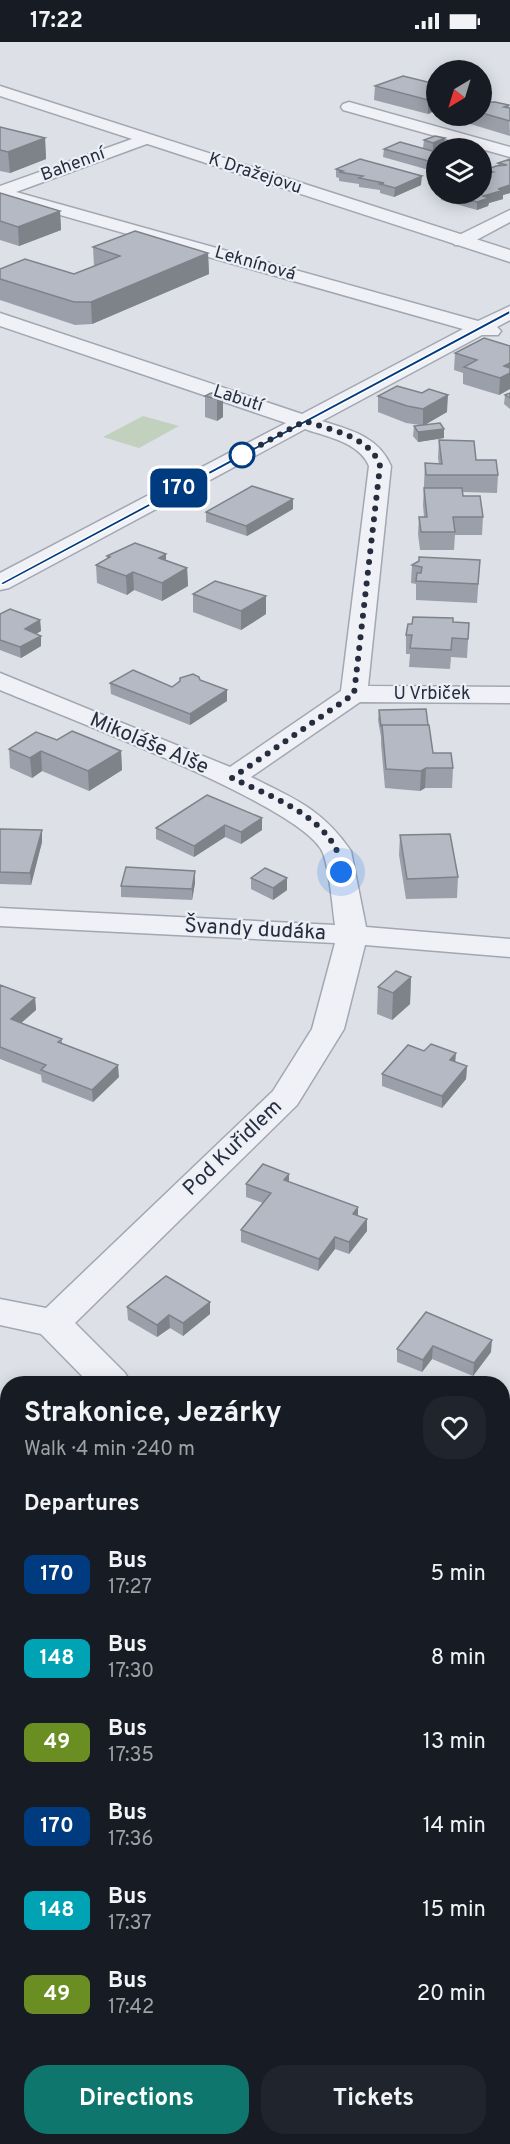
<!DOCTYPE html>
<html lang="en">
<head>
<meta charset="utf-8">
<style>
	body { margin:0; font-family:Overpass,sans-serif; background:#20242c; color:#f1f3f6; height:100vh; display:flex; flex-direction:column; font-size:22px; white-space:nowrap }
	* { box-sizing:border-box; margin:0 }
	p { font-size:20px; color:#9ea1a6 }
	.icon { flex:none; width:33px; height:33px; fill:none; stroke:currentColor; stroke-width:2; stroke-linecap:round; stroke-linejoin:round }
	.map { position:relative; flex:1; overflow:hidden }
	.sheet { position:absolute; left:0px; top:1334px; width:510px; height:770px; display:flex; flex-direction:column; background:#171b24; border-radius:24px 24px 0 0; box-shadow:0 3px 15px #0003 }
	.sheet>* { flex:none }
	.badge { padding:0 12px; border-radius:9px; font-size:21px; line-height:39px }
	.needle { width:39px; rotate:218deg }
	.buttons { position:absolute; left:426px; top:18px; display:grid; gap:12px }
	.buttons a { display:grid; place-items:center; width:66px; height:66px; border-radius:50%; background:#171b24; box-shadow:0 3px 15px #0003; font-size:30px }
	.you { position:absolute; width:30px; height:30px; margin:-15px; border:4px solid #fff; border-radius:50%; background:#1a73e8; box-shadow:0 0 0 9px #1a73e833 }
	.map>.badge { position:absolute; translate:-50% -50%; box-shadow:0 0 0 3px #fff }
	h2 { padding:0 24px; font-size:22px; line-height:54px }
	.round { display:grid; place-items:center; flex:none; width:63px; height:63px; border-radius:24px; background:#20242c }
	.summary { display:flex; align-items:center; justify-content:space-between; height:102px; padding:0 24px }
	h1 { font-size:28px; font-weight:700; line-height:45px }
	.primary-button { display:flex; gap:12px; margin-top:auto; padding:12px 24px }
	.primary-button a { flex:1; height:69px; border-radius:24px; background:#0f766e; color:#fff; font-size:24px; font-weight:700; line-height:69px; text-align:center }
	.primary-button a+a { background:#20242c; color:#f1f3f6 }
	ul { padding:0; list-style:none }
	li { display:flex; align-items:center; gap:18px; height:84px; padding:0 24px }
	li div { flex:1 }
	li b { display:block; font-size:22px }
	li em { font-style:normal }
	li .badge { min-width:66px; font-weight:700; text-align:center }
	.status { display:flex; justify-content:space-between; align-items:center; height:42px; padding:0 30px; background:#171b24; direction:ltr }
	.status svg { height:16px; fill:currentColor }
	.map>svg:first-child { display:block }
	.green { fill:#c1d1be }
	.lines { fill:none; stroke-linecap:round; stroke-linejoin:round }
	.minor-casing { stroke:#a2a7b1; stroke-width:3 }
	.tertiary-casing { stroke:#a2a7b1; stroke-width:3 }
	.minor { fill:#f0f1f6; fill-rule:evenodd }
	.tertiary { fill:#f0f1f6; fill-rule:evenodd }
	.wall { fill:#9b9fa9 }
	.shaded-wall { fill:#7e8289 }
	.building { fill:#b4b9c4; stroke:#7e8289; stroke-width:1.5 }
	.line { fill:#003b80; stroke:#fff; stroke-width:1.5 }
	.walk { stroke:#262d3e; stroke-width:6; stroke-dasharray:0 10.8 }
	.stop-dot { fill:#fff; stroke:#003b80; stroke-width:3 }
	.labels { text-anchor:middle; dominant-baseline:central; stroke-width:4.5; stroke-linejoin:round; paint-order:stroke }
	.far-street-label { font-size:18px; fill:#262d3e; stroke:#eceff5 }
	.street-label { font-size:21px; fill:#262d3e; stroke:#eceff5 }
</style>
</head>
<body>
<div class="status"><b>17:22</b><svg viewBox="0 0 49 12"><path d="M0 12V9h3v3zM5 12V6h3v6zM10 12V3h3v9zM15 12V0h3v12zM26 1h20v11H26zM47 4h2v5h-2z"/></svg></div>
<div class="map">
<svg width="510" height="2102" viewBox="0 0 510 2102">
	<rect width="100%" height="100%" fill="#dde0e7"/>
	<path class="green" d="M143 374 179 384 139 406 103 395Z
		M503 1747 510 1750V2102H269L274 2096H502Z"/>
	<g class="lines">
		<g class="minor-casing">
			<path id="minor" d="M349 60 510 105V115L343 68 341 65 343 62Z
				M146 92 154 97 152 100 16 150 478 279 510 264V278L497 285 501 289 498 293H482L322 379C350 388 378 394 391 424L368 644 510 645V661L360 660 251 735C295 757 322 767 351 809L366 885 510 897V915L365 903 344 987 297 1063 75 1281 125 1331 131 1341H89L41 1292 0 1283V1257L46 1266 273 1049 312 987 335 901 0 884V866L335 883C332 862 330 830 323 811 305 764 57 672 0 648V631L230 725 341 649 369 424C359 400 327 395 305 387L9 546 0 548V531L286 381 0 284V271L302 372 463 287 0 156V144Z
				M510 168V180L467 203H455L452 199 455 195Z
				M8 1898V1946L0 1949V1901Z"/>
		</g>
		<g class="tertiary-casing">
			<path id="tertiary" d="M0 44 510 208V220L0 54Z"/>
		</g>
		<use href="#minor" class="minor"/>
		<use href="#tertiary" class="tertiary"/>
	</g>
	<path class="wall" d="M436 42V68L428 72 374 58 375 44Z
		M482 61 509 63 510 94 467 81V74H482Z
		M0 85 45 96 46 117 10 131 0 129Z
		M445 96 444 104 436 106 433 109 436 110V130L383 115 384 107 423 106 424 98Z
		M510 117V151L503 153V157L489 161 488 164 477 168 441 158V152H482L485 128 498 124V121Z
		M336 127 421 143 394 155 380 151V148L359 145V142L339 139V136L336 135Z
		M0 151 60 169 61 188 19 204 0 198Z
		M93 205 208 211 209 232 92 282 75 283 0 258V227L74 232 94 224Z
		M510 304V347L499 353 463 342V331L454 328 455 311Z
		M510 351V367L504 362 505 353Z
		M205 354H223V375L217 379 205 375Z
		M378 354 447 370 424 383 444 396 418 400 413 394 414 384 420 383 406 381 378 370Z
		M439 398 476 418 498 433 497 451 462 450 463 454 483 475 482 493H455L454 508H420L418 492 419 475H424L423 463 425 421 439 422 438 416Z
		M293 467 247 494 206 480V470Z
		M166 512V518L187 526 188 544 162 559 134 548 127 553 97 541 96 523 107 517V514Z
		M480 518 477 561 416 558V542L411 541 412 523Z
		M193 552 266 554V572L241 588 193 570Z
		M0 572 40 578 41 589 36 592 41 594V604L21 616 0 608Z
		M453 580 469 581 467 616 451 615 450 627 409 625 410 612H406V593L412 582Z
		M200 638 227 659 190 683 111 652 110 641 172 645Z
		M379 668 453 726 452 746H425L420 749 385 746 381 702V695L378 678Z
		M57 698 121 709 122 728 89 749 42 729 32 736 10 726 9 707Z
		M207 753 262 788 241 802 225 795 194 815 156 797V786Z
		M0 787 42 788V800L31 843 0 842Z
		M400 793 458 835 457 856 406 857 399 813Z
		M195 829V841L192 858 121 855V844Z
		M251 836 287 848 273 858 251 847Z
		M411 935 410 962 392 978 377 972 378 945Z
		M0 943 35 956 36 968 21 981 62 997V1002L119 1035 93 1060 42 1040 41 1033 0 1017Z
		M456 1020 467 1024 466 1037 442 1066 382 1044V1032Z
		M289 1140 358 1174 367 1177V1189L349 1212 335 1207 318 1229 241 1200V1188L263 1161 246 1155V1142Z
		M127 1265 210 1272 183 1294 170 1286 157 1295 128 1278Z
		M426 1270 491 1310 473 1334 432 1317 422 1330 397 1320V1307Z
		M8 1626V1687L0 1686V1657Z"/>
	<path class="shaded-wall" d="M436 55V68L428 72V58Z
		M45 96 46 117 10 131 8 110Z
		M445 96 444 104 436 106 433 109V101Z
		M422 134 421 143 394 155 395 146Z
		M510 143V151L503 153V157L489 161 488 164 477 168V160L483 154 498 147Z
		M60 169 61 188 19 204 18 185Z
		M208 211 209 232 92 282 91 260Z
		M510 321V347L499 353 500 336 504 324Z
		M448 353 447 370 423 384V367Z
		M223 354V375L217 379V357Z
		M444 387V396L418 400V390Z
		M293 457V467L247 494 246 484Z
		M166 512V530L159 516Z
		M187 526 188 544 162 559V541Z
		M133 530 134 548 127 553 126 534Z
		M266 554V572L241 588V569Z
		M40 578 41 589 25 598V587Z
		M41 594V604L21 616 20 605Z
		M227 648V659L190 683V672Z
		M41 709 42 729 32 736 30 716Z
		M121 709 122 728 89 749 88 729Z
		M426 726 425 746 420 749 421 729Z
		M262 776V788L241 802V790Z
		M225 783V795L194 815V804Z
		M42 788V800L31 843 30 831Z
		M195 829V841L192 858V847Z
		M287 836V848L273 858V846Z
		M411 935 410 962 392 978 393 951Z
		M35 956 36 968 12 989 11 977Z
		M456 1011 455 1023 450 1018Z
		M118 1023 119 1035 93 1060 92 1048Z
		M467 1024 466 1037 442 1066V1054Z
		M289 1132V1144L284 1138Z
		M358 1165V1177L353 1172Z
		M367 1177V1189L349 1212V1200Z
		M335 1195V1207L318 1229 319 1217Z
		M210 1260V1272L183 1294V1281Z
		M169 1273 170 1286 157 1295V1283Z
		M492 1298 491 1310 473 1334 474 1321Z
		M433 1304 432 1317 422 1330 423 1318Z
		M8 1484V1508L0 1515V1490Z"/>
	<path class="building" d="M403 34 436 42V55L428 58 375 44Z
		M484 60H495L509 63 504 65 510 66V79L482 71V61Z
		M0 85 45 96 8 110 0 108Z
		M435 94 445 96 433 101 424 98Z
		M400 100 436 110V121L384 107Z
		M360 117 422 134 395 146 380 142 384 141 359 136 363 134 339 130 343 129 336 127Z
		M510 117V143L498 147 504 148 483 154 489 156 477 160 449 152H482V133L493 130 485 128 496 124 507 123 498 121Z
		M0 151 60 169 18 185 0 179Z
		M135 189 208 211 91 260H74L0 237V227L25 217 74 232 120 214 93 205Z
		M484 296 510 304V321L504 324 510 326V331L500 336 464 325 477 318 455 311Z
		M397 344 422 351 429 347 448 353 423 367 407 364 378 354Z
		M211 351 223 354 217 357 205 354Z
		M510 351V356L505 353Z
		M440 381 444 387 418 390 414 384Z
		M439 398 474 399 476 418H496L498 433H426L425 421 442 422Z
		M252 444 293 457 246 484 206 470Z
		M424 446H462L463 454H480L483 475H453L455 490H421L419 475H427Z
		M135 501 166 512 159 516 187 526 162 541 133 530 126 534 96 523 110 515 107 514Z
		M419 515 480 518 478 542 416 539 417 531H421L422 525 412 523 419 519Z
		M215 539 266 554 241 569 193 552Z
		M10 567 40 578 25 587 41 594 20 605 0 598V572Z
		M413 575 453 576V580L469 581 468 597 452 596 451 608 410 606 412 593H406L408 582H412Z
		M133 628 172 645 180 639V636L193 632 199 635 200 638 227 648 190 672 110 641Z
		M426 667 428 683H382V684H381L379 668Z
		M382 683H429L433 711H451L453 726H426L421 729 386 727Z
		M72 689 121 709 88 729 41 709 30 716 9 707 36 690 57 698Z
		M207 753 262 776 241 790 225 783 194 804 156 786Z
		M0 787 42 788 30 831 0 830Z
		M450 792 458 835 407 837 400 793Z
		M126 825 195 829 192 847 121 844Z
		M265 826 287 836 273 846 251 836Z
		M396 929 411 935 393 951 378 945Z
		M0 943 35 956 11 977 62 997 58 1000 118 1023 92 1048 41 1028 46 1023 0 1005Z
		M431 1002 456 1011 450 1018 467 1024 442 1054 382 1032 408 1003 424 1009Z
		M263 1122 289 1132 284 1138 358 1165 353 1172 367 1177 349 1200 335 1195 319 1217 241 1188 271 1151 246 1142Z
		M166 1234 210 1260 183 1281 169 1273 157 1283 127 1265Z
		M426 1270 492 1298 474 1321 433 1304 423 1318 397 1307Z
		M8 1414V1484L0 1490V1420Z
		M8 1626V1674H0V1657Z
		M8 2025V2096H76L81 2102H0V2030Z"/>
	<path class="line" d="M510 268V272L3 543 0 541Z"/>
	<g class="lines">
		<path class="walk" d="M242 413 305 379C331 388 371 395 380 424L354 652 232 736C267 753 317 770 336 807 339 813 340 822 341 830"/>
	</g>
	<circle class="stop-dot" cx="242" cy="413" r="12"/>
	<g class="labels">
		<g class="far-street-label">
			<text transform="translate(73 123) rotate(-20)">Bahenní</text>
			<text transform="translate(255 132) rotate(18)">K Dražejovu</text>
			<text transform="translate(255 222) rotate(16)">Leknínová</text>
			<text transform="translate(238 357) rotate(18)">Labutí</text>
			<text x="432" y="652">U Vrbiček</text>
		</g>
		<g class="street-label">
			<text transform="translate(149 702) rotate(23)">Mikoláše Alše</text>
			<text transform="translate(255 888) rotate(3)">Švandy dudáka</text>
			<text transform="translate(233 1106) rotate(-44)">Pod Kuřidlem</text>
		</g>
	</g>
</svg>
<div class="buttons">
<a><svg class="needle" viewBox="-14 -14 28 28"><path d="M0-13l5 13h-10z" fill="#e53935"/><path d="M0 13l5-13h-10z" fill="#9ea1a6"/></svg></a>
<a><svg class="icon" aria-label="layers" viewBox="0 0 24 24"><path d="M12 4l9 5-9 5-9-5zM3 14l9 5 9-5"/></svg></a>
</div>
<div class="you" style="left:341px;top:830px"></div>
<b class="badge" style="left:179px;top:446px;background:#003b80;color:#fff">170</b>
<section class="sheet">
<div class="summary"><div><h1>Strakonice, Jezárky</h1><p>Walk · 4 min · 240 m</p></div><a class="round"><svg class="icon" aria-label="heart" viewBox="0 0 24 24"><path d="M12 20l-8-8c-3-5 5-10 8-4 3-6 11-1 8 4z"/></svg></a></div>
<h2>Departures</h2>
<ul>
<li><span class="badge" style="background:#003b80;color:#fff">170</span><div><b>Bus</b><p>17:27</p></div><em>5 min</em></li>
<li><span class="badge" style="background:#00a3b4;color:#fff">148</span><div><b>Bus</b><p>17:30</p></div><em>8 min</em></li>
<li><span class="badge" style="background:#6b8e23;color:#fff">49</span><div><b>Bus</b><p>17:35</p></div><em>13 min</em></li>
<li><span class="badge" style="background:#003b80;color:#fff">170</span><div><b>Bus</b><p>17:36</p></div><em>14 min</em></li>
<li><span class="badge" style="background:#00a3b4;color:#fff">148</span><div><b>Bus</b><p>17:37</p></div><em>15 min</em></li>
<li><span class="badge" style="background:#6b8e23;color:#fff">49</span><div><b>Bus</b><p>17:42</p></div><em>20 min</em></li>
</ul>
<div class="primary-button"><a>Directions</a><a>Tickets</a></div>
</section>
</div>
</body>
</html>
